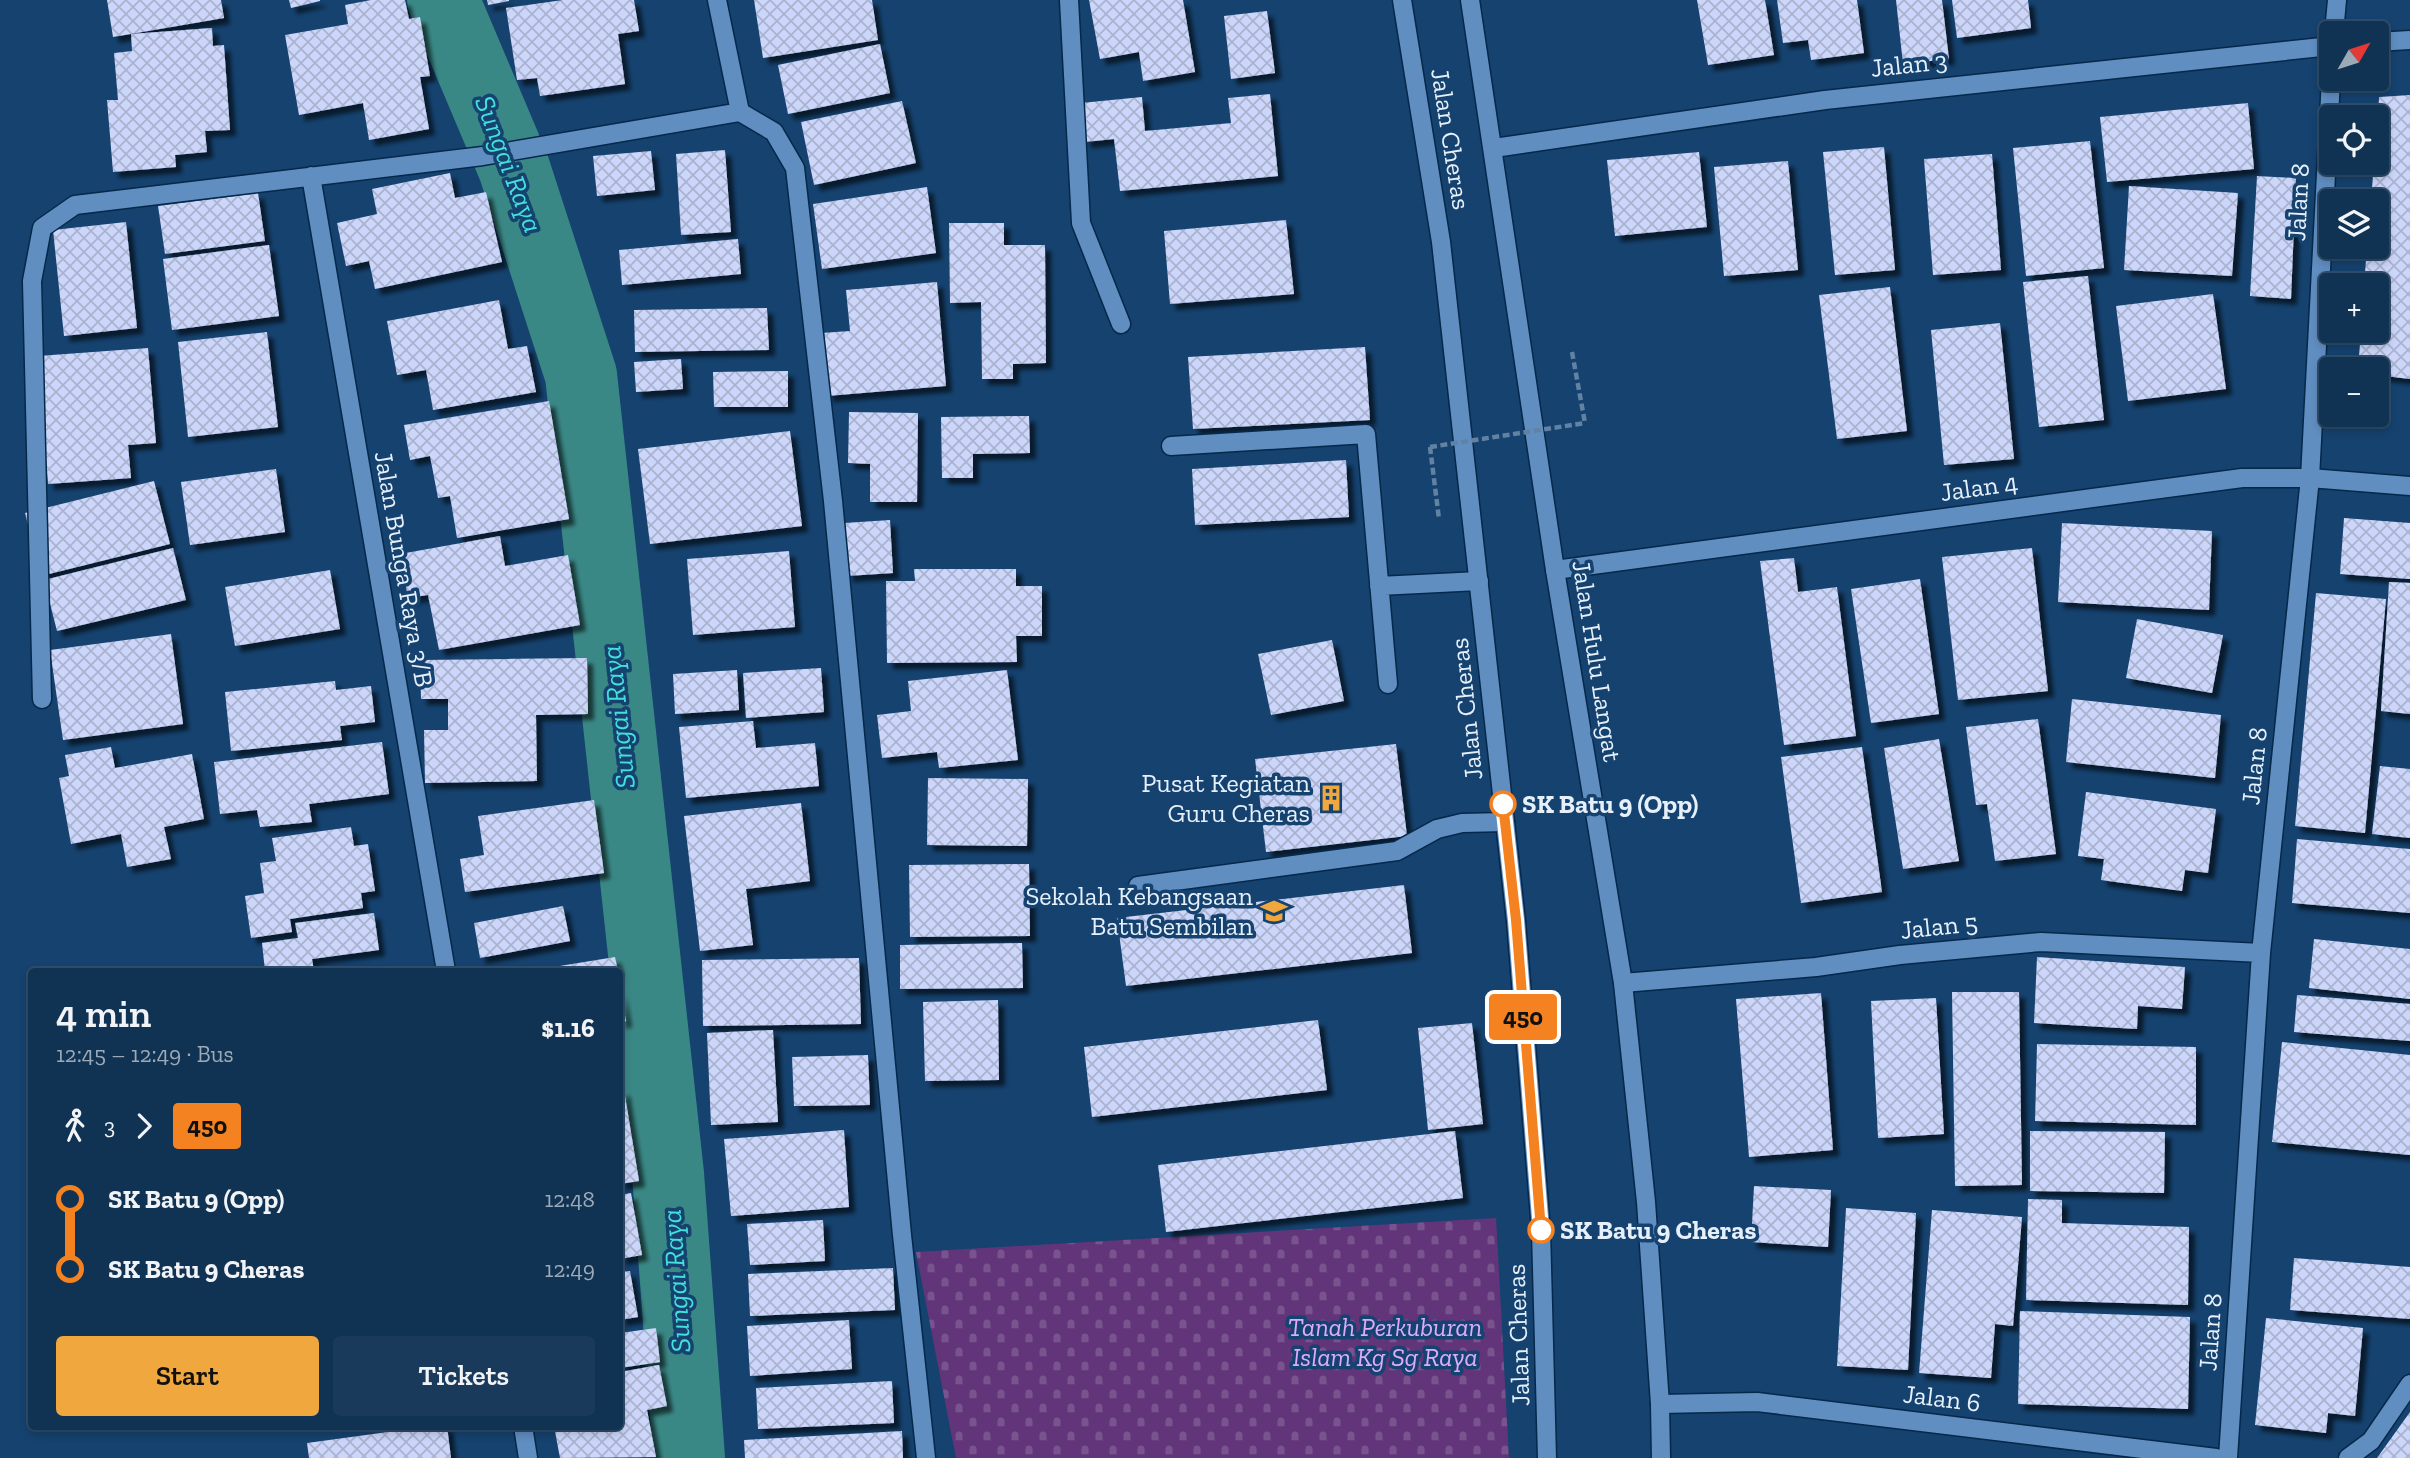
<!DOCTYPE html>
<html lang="en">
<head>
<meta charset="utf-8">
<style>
	body { margin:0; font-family:"Zilla Slab",serif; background:#193a5a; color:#f1f3f6; height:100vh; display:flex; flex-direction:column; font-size:26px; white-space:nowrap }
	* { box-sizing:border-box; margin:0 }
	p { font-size:23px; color:#9caab8 }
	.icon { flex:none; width:38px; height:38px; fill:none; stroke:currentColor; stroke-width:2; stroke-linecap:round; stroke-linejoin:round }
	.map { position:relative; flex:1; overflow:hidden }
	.details { position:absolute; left:28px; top:968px; width:595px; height:462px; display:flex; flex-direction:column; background:#103253; border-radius:7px; box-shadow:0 4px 10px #0003,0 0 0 2px #304d6a }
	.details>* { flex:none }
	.badge { padding:0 14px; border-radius:5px; font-size:24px; line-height:46px }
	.needle { width:46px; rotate:51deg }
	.fabs { position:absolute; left:2319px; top:21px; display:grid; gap:14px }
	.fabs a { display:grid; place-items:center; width:70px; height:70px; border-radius:7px; background:#103253; box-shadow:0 4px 10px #0003,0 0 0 2px #304d6a; font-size:35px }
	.map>.badge { position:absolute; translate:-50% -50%; box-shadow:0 0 0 4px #fff }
	.legs { display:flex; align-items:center; gap:10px; height:77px; padding:0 28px; font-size:23px }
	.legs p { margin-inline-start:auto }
	.overview { display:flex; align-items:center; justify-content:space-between; height:119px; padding:0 28px }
	h1 { font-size:38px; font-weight:600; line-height:52px }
	.primary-button { display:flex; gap:14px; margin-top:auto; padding:14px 28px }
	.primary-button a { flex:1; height:80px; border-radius:7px; background:#efa73e; color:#111; font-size:28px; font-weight:600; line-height:80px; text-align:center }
	.primary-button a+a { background:#193a5a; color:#f1f3f6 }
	ul { padding:0 28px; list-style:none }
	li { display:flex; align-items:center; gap:24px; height:70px; font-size:26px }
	li i { display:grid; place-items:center; width:10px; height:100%; margin:0 9px; background:currentColor }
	li i::after { content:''; width:18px; height:18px; margin:-9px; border:5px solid; border-radius:50%; background:#103253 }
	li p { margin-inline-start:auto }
	li:first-child i { background:linear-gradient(#0000 50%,currentColor 0) }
	li:last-child i { background:linear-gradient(currentColor 50%,#0000 0) }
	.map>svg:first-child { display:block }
	.cemetery { fill:url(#cemetery-stones) }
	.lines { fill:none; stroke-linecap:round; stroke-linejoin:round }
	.river { stroke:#3a8886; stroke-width:72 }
	.building { fill:url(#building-cross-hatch); filter:url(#shadow) }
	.lane-casing { stroke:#06284a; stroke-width:21 }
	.street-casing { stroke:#06284a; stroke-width:21 }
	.secondary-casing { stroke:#06284a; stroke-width:21 }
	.path { stroke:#6282a3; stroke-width:4.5; stroke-dasharray:7 3.5; stroke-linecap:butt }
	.lane { stroke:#608ec1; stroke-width:18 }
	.street { stroke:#608ec1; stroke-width:18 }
	.secondary { stroke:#608ec1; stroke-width:18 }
	.path-bridge { stroke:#6282a3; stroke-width:4.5; stroke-dasharray:7 3.5; stroke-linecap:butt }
	.line-1-casing { stroke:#fff; stroke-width:16 }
	.line-1 { stroke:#f58220; stroke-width:10 }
	.stop-1-dot { fill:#fff; stroke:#f58220; stroke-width:3.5 }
	.labels { text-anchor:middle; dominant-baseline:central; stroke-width:7; stroke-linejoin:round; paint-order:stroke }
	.street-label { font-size:26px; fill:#e6f0fb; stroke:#15426f }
	.poi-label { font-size:26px; fill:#e6f0fb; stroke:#15426f; text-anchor:end }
	.stop-label { font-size:26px; font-weight:bold; fill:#e6f0fb; stroke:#15426f; text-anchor:start }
	.park-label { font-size:26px; font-style:italic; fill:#deaafd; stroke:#15426f }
	.water-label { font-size:28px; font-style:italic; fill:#44dfda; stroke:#15426f }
</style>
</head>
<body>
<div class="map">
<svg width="2410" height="1458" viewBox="0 0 2410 1458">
	<defs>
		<pattern id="cemetery-stones" width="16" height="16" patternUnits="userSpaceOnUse" patternTransform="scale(1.75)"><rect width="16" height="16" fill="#62357a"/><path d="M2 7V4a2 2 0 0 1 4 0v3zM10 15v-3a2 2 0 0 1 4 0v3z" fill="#78538e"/></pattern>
		<pattern id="building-cross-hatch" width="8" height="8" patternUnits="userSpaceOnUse" patternTransform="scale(1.75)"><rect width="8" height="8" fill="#cbd6fa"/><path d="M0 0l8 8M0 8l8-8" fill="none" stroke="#aab2ce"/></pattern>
		<filter id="shadow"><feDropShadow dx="6" dy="6" stdDeviation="2" flood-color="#0009"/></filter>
	</defs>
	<rect width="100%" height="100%" fill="#15426f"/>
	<path class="cemetery" d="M1496 1218 1509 1458H956L916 1252Z"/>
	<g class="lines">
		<path class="river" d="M443 0 514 168 581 375 668 1174 689 1458"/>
	</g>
	<path class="building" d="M107 0H221L224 18 113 37Z
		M289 0H320V1L291 8Z
		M371 0H405L409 19 420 17 430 76 420 77 429 129 369 140 363 103 299 115 285 35 348 24 345 5Z
		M487 0H509V1L488 5Z
		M563 0H634L639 31 618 34 625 84 540 96 537 78 517 80 506 8Z
		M754 0H872L878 40 763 58Z
		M1089 0H1183L1195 72 1143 81 1139 52 1100 59Z
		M1697 0H1765L1774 55 1708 65Z
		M1777 0H1857L1864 53 1811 60 1808 40 1783 43Z
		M1896 0H1942L1949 59 1903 64Z
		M1952 0H2028L2031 28 1957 38Z
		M1267 11 1275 73 1231 79 1224 16Z
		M212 28 213 46 224 45 230 130 205 131 207 152 175 155 176 167 113 172 107 100H118L114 53 132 51 131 34Z
		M880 44 890 93 788 114 778 65Z
		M1270 94 1278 176 1120 191 1114 139 1085 142 1081 103 1142 97 1145 131 1231 123 1228 98Z
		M2410 95V379L2376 375V369H2358L2361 331H2376V285H2364L2367 247H2376V201H2371L2374 163H2376L2379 97Z
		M902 101 916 163 814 185 801 122Z
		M2248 103 2254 169 2107 182 2100 117Z
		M2090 141 2104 268 2026 276 2013 148Z
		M1884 147 1895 270 1835 275 1823 152Z
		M725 150 731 232 681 235 676 154Z
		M651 151 655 190 597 196 593 156Z
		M1699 152 1707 227 1615 236 1607 160Z
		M1992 154 2001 270 1933 275 1924 159Z
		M1788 161 1798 270 1724 276 1714 167Z
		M450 173 455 198 486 192 502 262 375 289 369 261 346 266 337 223 377 214 372 189Z
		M2257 176 2296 178 2291 299 2250 296Z
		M2129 186 2238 193 2232 276 2124 270Z
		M927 187 936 253 822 269 813 204Z
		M258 193 265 241 165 254 158 206Z
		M1286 220 1294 294 1170 304 1164 231Z
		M126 222 137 328 64 336 53 230Z
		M949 223H1004V245H1045L1046 363 1013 364V379H982L981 302 950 303Z
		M738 239 741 274 622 285 619 250Z
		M269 245 279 316 172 330 163 259Z
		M2088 276 2104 420 2039 427 2023 282Z
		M937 282 946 386 827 396 821 333 850 331 846 290Z
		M1890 287 1907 431 1837 439 1819 295Z
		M2213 294 2226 389 2128 401 2116 306Z
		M499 300 508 349 527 346 536 392 433 410 426 370 397 375 387 321Z
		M767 308 769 350 635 352 634 310Z
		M2000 323 2014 459 1944 465 1931 330Z
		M267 332 278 427 188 437 178 342Z
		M1365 347 1370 420 1193 429 1188 357Z
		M148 348 156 443 128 445 131 478 48 484 38 356Z
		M681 359 683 389 636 392 634 362Z
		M788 371V407H714L713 372Z
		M549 401 569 519 457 538 450 496 438 498 430 456 410 460 404 425Z
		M849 412 918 413 917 502H870V464L848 463Z
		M1029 416 1030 453 973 454V478H942L941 417Z
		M790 431 802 526 650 544 638 449Z
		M1346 460 1349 517 1195 525 1192 469Z
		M276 469 285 532 190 545 181 482Z
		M154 481 170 544 41 576 25 513Z
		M2344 518 2410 523V579L2340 574Z
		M890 520 893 573 847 576 844 523Z
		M2062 523 2212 531 2209 610 2058 602Z
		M500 536 505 566 568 555 580 625 439 650 428 595 408 598 400 554Z
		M173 548 186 600 57 631 44 580Z
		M2032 548 2048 691 1958 700 1942 557Z
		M789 551 795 627 693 635 687 559Z
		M1794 558 1798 592 1837 587 1856 736 1784 745 1760 561Z
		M914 569H1016V586H1042V636H1016L1017 662 887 663 886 581H915Z
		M330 570 340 629 235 646 225 587Z
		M1920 579 1939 714 1871 723 1851 589Z
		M2389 582 2410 583V714L2381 711Z
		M2316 593 2386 599 2365 833 2295 826Z
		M2137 619 2223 635 2212 693 2126 678Z
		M171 634 183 724 63 740 50 650Z
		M1332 640 1344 701 1271 715 1258 654Z
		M587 658 588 714 536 715 537 781 425 783 424 730H448V699H421L420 660Z
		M821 668 824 712 746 718 743 673Z
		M737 670 739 710 675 714 673 674Z
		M1007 670 1018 760 939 768 937 752 882 758 877 715 911 711 908 681Z
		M335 681 336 690 371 686 375 722 340 726 342 740 231 751 225 692Z
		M2072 699 2221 715 2215 778 2066 762Z
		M2038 719 2056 854 1995 861 1987 804 1976 805 1966 727Z
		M753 721 756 748 815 743 819 786 686 798 679 727Z
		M1939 739 1959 861 1903 869 1884 748Z
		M382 742 389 794 309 804 312 822 260 827 257 810 220 814 214 762Z
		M1396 744 1407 836 1266 852 1255 759Z
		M111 747 115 768 192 754 204 819 164 827 171 859 127 867 121 834 71 844 59 778 69 776 65 755Z
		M1862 747 1882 892 1801 903 1781 757Z
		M2380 766 2410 769V838L2372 834Z
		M928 778 1028 779 1027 846 927 845Z
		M2086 792 2216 809 2208 873 2185 870 2182 891 2101 880 2104 859 2078 856Z
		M594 800 604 873 465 892 460 859 484 855 478 816Z
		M801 803 810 881 746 889 753 945 700 951 684 816Z
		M351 827 354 846 368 844 375 891 361 893 363 908 290 919 292 932 251 938 245 896 264 893 260 863 276 861 272 838Z
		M2297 839 2410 849V913L2292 903Z
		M1029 864 1030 936 910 937 909 865Z
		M1404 885 1412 953 1126 986 1117 918Z
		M563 906 570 941 480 958 474 923Z
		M374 913 379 950 312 959 314 971H265L262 943 298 938 295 923Z
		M2314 939 2410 949V999L2309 988Z
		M1022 943 1023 988 900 989V945Z
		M615 957 618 971H535V970Z
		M2037 957 2185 967 2182 1009 2138 1006 2137 1029 2034 1023Z
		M859 958 861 1024 703 1026 702 960Z
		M620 990 626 1021 620 1023Z
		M1952 992H2019L2022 1185 1955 1186Z
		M1821 993 1833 1150 1749 1157 1736 999Z
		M2297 995 2410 1004V1041L2294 1032Z
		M1936 998 1944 1134 1878 1138 1871 1001Z
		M998 1000 999 1080 925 1081 923 1002Z
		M1318 1020 1327 1090 1092 1117 1084 1047Z
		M1472 1023 1483 1124 1428 1130 1418 1028Z
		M773 1030 778 1122 711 1125 707 1033Z
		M2282 1042 2410 1055V1155L2272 1142Z
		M2037 1044 2196 1047V1125L2035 1121Z
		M868 1055 870 1105 794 1106 792 1057Z
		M624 1090 639 1181 620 1184V1091Z
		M844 1130 849 1207 731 1216 724 1139Z
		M1455 1131 1463 1198 1166 1232 1158 1165Z
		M2030 1131 2165 1132 2164 1193 2030 1191Z
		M1754 1186 1831 1190 1828 1247 1751 1242Z
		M631 1193 642 1255 620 1259V1195Z
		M2028 1199 2062 1200V1223L2189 1227 2188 1305 2026 1300Z
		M1846 1208 1916 1213 1908 1370 1837 1366Z
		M1932 1210 2022 1217 2013 1326 1995 1324 1991 1378 1919 1373Z
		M823 1220 825 1261 750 1265 747 1224Z
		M2294 1258 2410 1267V1319L2290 1310Z
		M893 1268 895 1310 750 1316 748 1274Z
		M630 1271 638 1317 620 1320V1272Z
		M2020 1311 2190 1317 2188 1409 2018 1404Z
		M2266 1318 2363 1328 2355 1416 2328 1413 2326 1433 2255 1425Z
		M849 1320 852 1369 750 1376 747 1326Z
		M656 1328 660 1362 620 1368V1333Z
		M659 1365 667 1406 647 1410 656 1457 560 1458 554 1426H620V1372Z
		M892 1381 894 1423 758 1429 756 1388Z
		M2410 1412V1458H2377Z
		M432 1426H447L451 1458H309L307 1443Z
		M902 1431 903 1458H745L744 1440Z"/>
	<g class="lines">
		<g class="lane-casing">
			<path id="lane" d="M1171 446 1366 434 1388 684
				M1379 586 1479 581
				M1138 886 1397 851 1437 829 1462 823 1505 822"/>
		</g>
		<g class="street-casing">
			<path id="street" d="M717 0 740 112 774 132 795 168 833 501 902 1235 926 1458
				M1069 0 1081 223 1121 324
				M2334 33 2337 0
				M2376 42 2410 40
				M1494 148 1825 100 2331 46
				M311 176 446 971
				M1555 570 2242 478H2310L2410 486
				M42 699 32 281 42 228 75 205 483 156 740 112
				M1623 983 1816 967 1900 955 2041 942 2261 953
				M1660 1404 1757 1402 2216 1458
				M523 1426 528 1458
				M2228 1458 2261 953 2310 478 2331 79
				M2348 1458 2371 1441 2410 1384"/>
		</g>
		<g class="secondary-casing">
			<path id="secondary" d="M1402 0 1441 242 1516 921 1541 1230 1547 1458
				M1470 0 1555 570 1623 983 1646 1202 1660 1404 1661 1458"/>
		</g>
		<path class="path" d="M1572 352 1585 423
			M1430 447 1439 519"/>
		<use href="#lane" class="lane"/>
		<use href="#street" class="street"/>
		<use href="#secondary" class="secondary"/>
		<path class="path-bridge" d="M1430 447 1585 423"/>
	</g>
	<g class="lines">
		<g class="line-1-casing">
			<path id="line-1" d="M1503 804 1516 920 1541 1230"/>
		</g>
		<use href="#line-1" class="line-1"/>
	</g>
	<defs>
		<g id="building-bare" transform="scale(2.1)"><path d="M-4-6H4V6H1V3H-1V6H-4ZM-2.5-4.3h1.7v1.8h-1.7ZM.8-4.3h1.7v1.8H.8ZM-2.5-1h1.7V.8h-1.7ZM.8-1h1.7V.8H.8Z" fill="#efa73e" stroke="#15426f" stroke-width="2.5" paint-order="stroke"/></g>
		<g id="school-bare" transform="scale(2.1)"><path d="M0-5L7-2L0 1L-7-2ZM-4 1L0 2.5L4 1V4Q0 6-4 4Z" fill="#efa73e" stroke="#15426f" stroke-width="2.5" paint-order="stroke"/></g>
	</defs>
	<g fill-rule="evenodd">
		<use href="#building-bare" x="1331" y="798"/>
		<use href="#school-bare" x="1274" y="911"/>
	</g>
	<g class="stop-1-dot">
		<circle cx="1503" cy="804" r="12"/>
		<circle cx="1541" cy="1230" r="12"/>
	</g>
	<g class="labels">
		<g class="street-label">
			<text transform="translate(1909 64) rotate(-6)">Jalan 3</text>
			<text transform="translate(1451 139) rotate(81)">Jalan Cheras</text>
			<text transform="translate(2298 202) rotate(-87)">Jalan 8</text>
			<text transform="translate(1979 487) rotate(-8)">Jalan 4</text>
			<text transform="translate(404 569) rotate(80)">Jalan Bunga Raya 3/B</text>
			<text transform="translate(1597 661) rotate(81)">Jalan Hulu Langat</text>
			<text transform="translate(1466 709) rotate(-96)">Jalan Cheras</text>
			<text transform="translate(2254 766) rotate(-84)">Jalan 8</text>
			<text transform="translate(1939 926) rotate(-6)">Jalan 5</text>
			<text transform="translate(2210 1332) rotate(-86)">Jalan 8</text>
			<text transform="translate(1518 1335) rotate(-92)">Jalan Cheras</text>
			<text transform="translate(1942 1398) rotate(7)">Jalan 6</text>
		</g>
		<g class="poi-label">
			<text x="1310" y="783">Pusat Kegiatan<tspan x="1310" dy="30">Guru Cheras</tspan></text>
			<text x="1253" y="896">Sekolah Kebangsaan<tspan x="1253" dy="30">Batu Sembilan</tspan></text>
		</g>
		<g class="stop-label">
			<text x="1522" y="804">SK Batu 9 (Opp)</text>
			<text x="1560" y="1230">SK Batu 9 Cheras</text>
		</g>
		<g class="park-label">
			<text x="1385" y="1327">Tanah Perkuburan<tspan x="1385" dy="30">Islam Kg Sg Raya</tspan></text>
		</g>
		<g class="water-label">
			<text transform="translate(509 164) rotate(69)">Sungai Raya</text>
			<text transform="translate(618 717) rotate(-96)">Sungai Raya</text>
			<text transform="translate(676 1281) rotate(-94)">Sungai Raya</text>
		</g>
	</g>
</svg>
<div class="fabs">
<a><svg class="needle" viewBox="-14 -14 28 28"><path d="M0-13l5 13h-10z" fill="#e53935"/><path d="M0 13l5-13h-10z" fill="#9caab8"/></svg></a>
<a><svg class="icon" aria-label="locate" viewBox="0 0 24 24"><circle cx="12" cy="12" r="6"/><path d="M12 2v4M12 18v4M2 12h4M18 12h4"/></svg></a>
<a><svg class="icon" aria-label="layers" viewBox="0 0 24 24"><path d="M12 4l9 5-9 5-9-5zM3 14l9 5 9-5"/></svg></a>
<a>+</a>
<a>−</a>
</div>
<b class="badge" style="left:1523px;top:1017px;background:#f58220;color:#111">450</b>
<section class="details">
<div class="overview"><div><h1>4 min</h1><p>12:45 – 12:49 · Bus</p></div><b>$1.16</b></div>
<div class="legs"><svg class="icon" aria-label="walk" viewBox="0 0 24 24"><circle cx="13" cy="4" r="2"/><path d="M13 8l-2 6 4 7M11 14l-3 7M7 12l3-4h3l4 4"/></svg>3<svg class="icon" aria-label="forward" viewBox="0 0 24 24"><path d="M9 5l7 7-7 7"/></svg><b class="badge" style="background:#f58220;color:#111">450</b></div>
<ul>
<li><i style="color:#f58220"></i><b>SK Batu 9 (Opp)</b><p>12:48</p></li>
<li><i style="color:#f58220"></i><b>SK Batu 9 Cheras</b><p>12:49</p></li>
</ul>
<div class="primary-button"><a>Start</a><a>Tickets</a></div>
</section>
</div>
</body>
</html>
